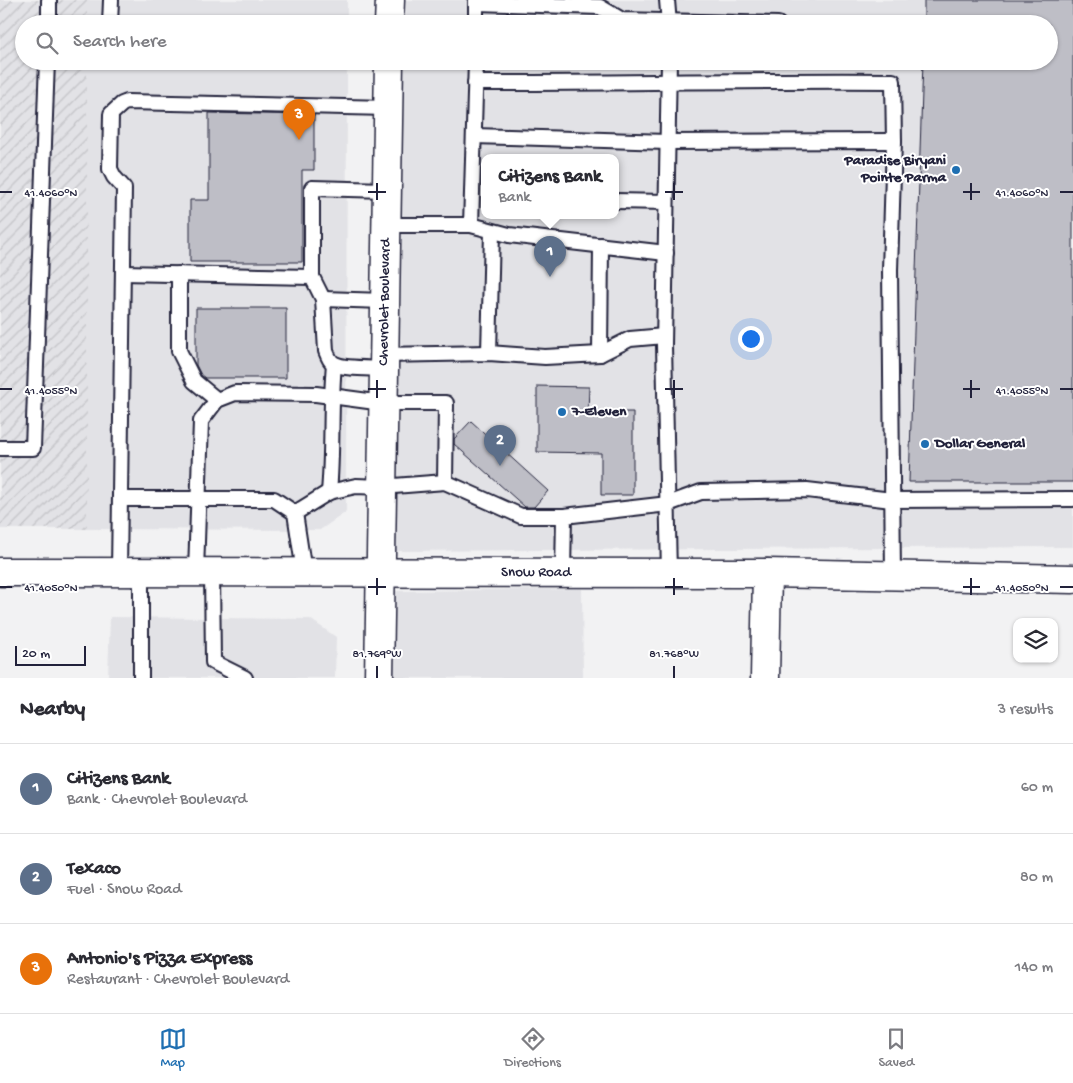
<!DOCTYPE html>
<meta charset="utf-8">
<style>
body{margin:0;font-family:"Gochi Hand",sans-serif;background:#f2f2f3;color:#2b2b33}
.controls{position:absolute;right:15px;bottom:15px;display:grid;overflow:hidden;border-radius:10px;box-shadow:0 1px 4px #0004}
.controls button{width:45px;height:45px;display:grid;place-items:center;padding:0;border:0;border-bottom:1px solid #e1e1e2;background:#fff;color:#2b2b33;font:25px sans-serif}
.scale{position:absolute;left:15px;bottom:12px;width:71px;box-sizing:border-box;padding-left:5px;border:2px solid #22223b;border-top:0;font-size:14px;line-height:18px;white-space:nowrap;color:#22223b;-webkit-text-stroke:4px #fff;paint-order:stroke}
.you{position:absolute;left:750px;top:338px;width:18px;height:18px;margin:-12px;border:4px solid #fff;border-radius:50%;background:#1a73e8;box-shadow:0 0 0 8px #1a73e833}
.badge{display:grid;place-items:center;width:32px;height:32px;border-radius:50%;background:#1f6fb2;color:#fff;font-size:16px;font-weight:700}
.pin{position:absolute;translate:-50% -41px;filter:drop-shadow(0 1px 2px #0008)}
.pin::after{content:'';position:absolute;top:26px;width:18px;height:15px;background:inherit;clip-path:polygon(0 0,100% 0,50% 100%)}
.popup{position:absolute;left:481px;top:154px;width:138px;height:65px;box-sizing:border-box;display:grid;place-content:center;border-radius:10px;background:#fff;filter:drop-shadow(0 1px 4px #0005);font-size:16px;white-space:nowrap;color:#7c7c81}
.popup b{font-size:19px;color:#2b2b33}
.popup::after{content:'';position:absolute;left:50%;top:100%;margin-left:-10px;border:10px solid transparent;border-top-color:#fff}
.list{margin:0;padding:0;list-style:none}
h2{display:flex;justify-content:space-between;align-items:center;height:65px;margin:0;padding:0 20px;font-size:21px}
h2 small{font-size:16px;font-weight:400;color:#7c7c81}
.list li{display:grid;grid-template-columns:32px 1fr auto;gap:15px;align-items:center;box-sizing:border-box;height:90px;padding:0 20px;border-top:1px solid #e1e1e2}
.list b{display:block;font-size:19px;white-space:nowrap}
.list p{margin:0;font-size:16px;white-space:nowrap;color:#7c7c81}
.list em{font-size:16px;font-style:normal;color:#7c7c81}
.icon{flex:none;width:28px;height:28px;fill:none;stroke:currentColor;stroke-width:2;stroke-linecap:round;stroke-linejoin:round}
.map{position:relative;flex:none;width:1073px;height:678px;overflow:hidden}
.search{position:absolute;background:#fff;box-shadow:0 1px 4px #0004;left:15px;right:15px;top:15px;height:55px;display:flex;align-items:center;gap:12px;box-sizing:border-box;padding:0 18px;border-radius:28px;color:#7c7c81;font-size:19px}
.sheet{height:335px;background:#fff}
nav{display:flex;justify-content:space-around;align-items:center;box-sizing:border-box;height:70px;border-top:1px solid #e1e1e2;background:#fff;font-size:14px;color:#7c7c81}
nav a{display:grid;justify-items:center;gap:2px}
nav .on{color:#1f6fb2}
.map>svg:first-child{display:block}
.built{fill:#e2e2e6;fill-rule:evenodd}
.industrial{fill:url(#industrial-furrows)}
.building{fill:#bebec6;stroke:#22223b}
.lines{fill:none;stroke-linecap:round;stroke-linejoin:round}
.lane-casing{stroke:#22223b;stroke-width:18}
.street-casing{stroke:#22223b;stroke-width:31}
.secondary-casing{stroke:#22223b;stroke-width:31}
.primary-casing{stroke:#22223b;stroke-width:31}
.lane{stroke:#fff;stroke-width:14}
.street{stroke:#fff;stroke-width:28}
.secondary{stroke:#fff;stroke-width:28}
.primary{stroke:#fff;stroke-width:28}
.ticks{fill:none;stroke:#22223b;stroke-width:2}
.poi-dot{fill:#1f6fb2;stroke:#fff;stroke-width:2}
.labels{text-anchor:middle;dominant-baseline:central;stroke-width:4;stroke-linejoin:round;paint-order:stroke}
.poi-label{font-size:15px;font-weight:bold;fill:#22223b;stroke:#fff;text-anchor:start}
.street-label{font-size:15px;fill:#22223b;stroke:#fff}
.ticks-label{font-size:12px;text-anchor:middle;fill:#22223b;stroke:#fff;stroke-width:4;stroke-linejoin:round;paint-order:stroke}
</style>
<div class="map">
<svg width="1073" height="678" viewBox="0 0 1073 678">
<defs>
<pattern id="industrial-furrows" width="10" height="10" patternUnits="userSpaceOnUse" patternTransform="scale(1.25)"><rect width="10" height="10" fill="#e2e2e6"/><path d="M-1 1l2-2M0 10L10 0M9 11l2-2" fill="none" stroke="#c2c2c6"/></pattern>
</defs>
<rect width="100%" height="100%" fill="#f2f2f3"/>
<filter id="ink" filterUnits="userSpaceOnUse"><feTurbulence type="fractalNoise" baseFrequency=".02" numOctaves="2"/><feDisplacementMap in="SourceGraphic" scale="10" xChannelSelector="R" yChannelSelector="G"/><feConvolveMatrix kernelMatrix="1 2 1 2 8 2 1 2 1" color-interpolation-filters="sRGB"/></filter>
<g filter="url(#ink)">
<g class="built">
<rect x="87" y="0" width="260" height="24"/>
<path d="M406 0H1073V547L391 551 404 61H1049V24H405ZM485 158H615V216H485Z"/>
<path d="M87 61H347L346 512 320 530 87 529Z"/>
<path d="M582 589 583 678H391V591Z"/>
<path d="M110 617 310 619 336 637 335 678H108Z"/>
</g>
<path class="industrial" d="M0 0H87V24H24V61H87V529H0Z"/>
<g class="building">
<path d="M924 0H1073V482H909L923 61H1049V24H924Z"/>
<path d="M209 113 314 115V170H302V262H190V200H209Z"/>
<path d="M196 308H286V378H205L201 375 196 365Z"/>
<path d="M537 386 589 387 588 412H633V495H601V453L537 452Z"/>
<path d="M471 421 548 491 534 507H525L454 444V439Z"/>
</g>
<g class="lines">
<defs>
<g id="lane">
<path d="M667 0 669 24"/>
<path d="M476 3 600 7 622 20 778 24"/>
<path d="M49 24V0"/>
<path d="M110 24 111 0"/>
<path d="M476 24V0"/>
<path d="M669 61 664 345 669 573"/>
<path d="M475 83C614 83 754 80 893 81L894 141 890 270 893 576"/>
<path d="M474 136 667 142 894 141"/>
<path d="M615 201 666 202"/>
<path d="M386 225H471L509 235 666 253"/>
<path d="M471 225 476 61"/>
<path d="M123 273 312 277 323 299 326 351C328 356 330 362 335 364 343 369 373 368 383 369"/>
<path d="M179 274V351L194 381 217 400"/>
<path d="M312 277V188L386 190"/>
<path d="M323 299 384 301"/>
<path d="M489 353 492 232"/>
<path d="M600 354 601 245"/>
<path d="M383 355 489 353 545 357 600 354 630 339 664 336"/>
<path d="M0 448H33L47 61"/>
<path d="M329 492C333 449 330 407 334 364"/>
<path d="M120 499H274L295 513 304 572"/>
<path d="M295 513 329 492 356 486 381 487 445 482 521 516H564"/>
<path d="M119 572 124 188 114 177 110 169 111 114 122 104 127 102 388 108"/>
<path d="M141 572V678"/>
<path d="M196 572 201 421 217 400 235 393 316 394 383 403H446L445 482"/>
<path d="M212 572 213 662 245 678"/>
<path d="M563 572 564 516 668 504 701 492 807 490 892 500 1073 499"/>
</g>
<path id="street" d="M765 678 767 573"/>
<g id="secondary">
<path d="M389 24 390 0"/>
<path id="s1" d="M379 678 389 61"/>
</g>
<g id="primary">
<path id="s2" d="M0 572 767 573 1073 579"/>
</g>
</defs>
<use href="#lane" class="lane-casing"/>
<use href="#street" class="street-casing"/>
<use href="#secondary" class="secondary-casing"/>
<use href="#primary" class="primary-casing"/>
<use href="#lane" class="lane"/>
<use href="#street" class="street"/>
<use href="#secondary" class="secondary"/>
<use href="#primary" class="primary"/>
</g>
</g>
<path class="ticks" d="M377 183V200M674 183V200M971 183V200M0 192H12M368 192H386M665 192H683M963 192H980M1060 192H1073M377 380V398M674 380V398M971 380V398M0 389H12M368 389H386M665 389H683M963 389H980M1060 389H1073M377 578V595M674 578V595M971 578V595M0 587H12M368 587H386M665 587H683M963 587H980M1060 587H1073M377 666V678M674 666V678"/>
<g class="poi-dot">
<circle cx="956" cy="170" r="5"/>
<circle cx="562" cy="412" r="5"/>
<circle cx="925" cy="444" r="5"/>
</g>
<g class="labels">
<g class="poi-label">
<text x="946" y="161" text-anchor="end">Paradise Biryani<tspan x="946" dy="17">Pointe Parma</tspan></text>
<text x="572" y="412">7-Eleven</text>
<text x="935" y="444">Dollar General</text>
</g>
<g class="street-label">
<text stroke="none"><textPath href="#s1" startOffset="376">Chevrolet Boulevard</textPath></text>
<text stroke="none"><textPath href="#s2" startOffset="536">Snow Road</textPath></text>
</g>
</g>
<g class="ticks-label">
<text x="51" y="196">41.4060°N</text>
<text x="1022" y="196">41.4060°N</text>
<text x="51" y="394">41.4055°N</text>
<text x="1022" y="394">41.4055°N</text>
<text x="51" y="591">41.4050°N</text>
<text x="1022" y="591">41.4050°N</text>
<text x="377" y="657">81.769°W</text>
<text x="674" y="657">81.768°W</text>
</g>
</svg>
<div class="controls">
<button><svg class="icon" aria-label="layers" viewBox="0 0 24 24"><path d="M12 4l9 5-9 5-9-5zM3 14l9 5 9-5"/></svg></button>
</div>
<div class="scale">20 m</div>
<div class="you"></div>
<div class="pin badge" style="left:550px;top:277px;background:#5c6f8a">1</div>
<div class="popup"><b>Citizens Bank</b>Bank</div>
<div class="pin badge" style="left:500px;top:466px;background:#5c6f8a">2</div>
<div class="pin badge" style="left:299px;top:140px;background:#e8710a">3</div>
<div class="search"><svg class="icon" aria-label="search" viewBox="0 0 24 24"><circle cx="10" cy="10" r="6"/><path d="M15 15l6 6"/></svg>Search here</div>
</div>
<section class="sheet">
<h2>Nearby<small>3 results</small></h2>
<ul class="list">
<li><span class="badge" style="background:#5c6f8a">1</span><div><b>Citizens Bank</b><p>Bank · Chevrolet Boulevard</p></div><em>60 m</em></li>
<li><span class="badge" style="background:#5c6f8a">2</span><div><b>Texaco</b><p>Fuel · Snow Road</p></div><em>80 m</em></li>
<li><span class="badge" style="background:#e8710a">3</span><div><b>Antonio's Pizza Express</b><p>Restaurant · Chevrolet Boulevard</p></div><em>140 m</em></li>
</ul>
</section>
<nav>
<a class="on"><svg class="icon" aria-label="map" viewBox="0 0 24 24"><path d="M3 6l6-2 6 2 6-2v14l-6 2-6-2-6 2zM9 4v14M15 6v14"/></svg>Map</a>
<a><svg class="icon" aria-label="directions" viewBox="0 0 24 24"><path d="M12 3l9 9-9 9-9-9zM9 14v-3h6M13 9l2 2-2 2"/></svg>Directions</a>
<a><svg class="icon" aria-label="saved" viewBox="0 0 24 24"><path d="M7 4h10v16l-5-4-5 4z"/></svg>Saved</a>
</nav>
